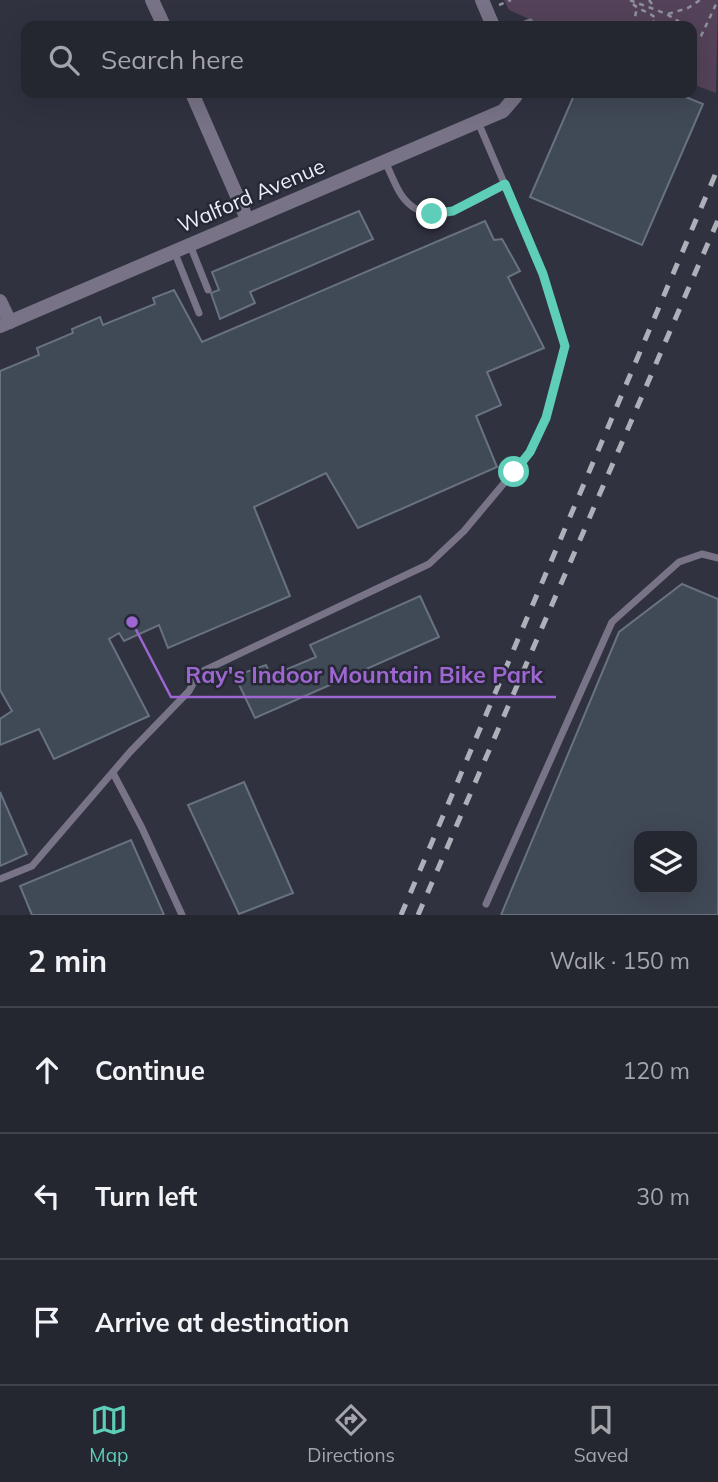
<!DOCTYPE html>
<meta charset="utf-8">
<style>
body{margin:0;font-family:Mulish,sans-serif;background:#30323c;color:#f1f3f6}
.controls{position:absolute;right:21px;bottom:21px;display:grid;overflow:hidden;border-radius:14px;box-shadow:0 7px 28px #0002}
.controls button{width:63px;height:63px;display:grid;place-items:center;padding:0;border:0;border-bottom:2px solid #41434c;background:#242630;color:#f1f3f6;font:35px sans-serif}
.stop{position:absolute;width:21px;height:21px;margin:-16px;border:5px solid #5eceb8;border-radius:50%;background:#fff}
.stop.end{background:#5eceb8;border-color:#fff;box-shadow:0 2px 7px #0008}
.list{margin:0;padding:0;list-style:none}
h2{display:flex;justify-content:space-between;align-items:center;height:91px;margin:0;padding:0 28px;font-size:30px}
h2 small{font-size:23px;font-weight:400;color:#a3a5ab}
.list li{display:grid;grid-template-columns:46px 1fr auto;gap:21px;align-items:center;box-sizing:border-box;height:126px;padding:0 28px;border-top:2px solid #41434c}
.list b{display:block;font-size:26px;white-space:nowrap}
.list em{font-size:23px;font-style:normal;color:#a3a5ab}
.icon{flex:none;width:38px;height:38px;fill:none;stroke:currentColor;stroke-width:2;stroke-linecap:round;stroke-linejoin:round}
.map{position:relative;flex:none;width:718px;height:915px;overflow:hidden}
.search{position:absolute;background:#242630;box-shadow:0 7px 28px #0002;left:21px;right:21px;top:21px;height:77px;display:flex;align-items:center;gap:18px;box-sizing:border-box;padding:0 24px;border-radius:14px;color:#a3a5ab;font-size:26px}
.sheet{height:469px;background:#242630}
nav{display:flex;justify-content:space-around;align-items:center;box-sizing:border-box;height:98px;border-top:2px solid #41434c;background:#242630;font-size:19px;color:#a3a5ab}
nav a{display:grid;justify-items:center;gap:4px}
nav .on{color:#5eceb8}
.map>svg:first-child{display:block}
.green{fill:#534259}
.building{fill:#404956;stroke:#697281;stroke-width:2;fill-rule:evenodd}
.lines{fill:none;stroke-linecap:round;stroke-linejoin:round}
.path{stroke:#8f919c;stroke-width:2.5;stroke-dasharray:5 5;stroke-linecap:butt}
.service{stroke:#787387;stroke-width:7}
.minor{stroke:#787387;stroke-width:14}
.rail{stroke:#adafb9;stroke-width:5;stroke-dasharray:12 12;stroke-linecap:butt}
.route{stroke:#5eceb8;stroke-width:9}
.labels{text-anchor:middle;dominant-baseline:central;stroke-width:5;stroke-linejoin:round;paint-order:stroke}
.street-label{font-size:21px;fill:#eceef7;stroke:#262836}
.leader{fill:none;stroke:#9d66d0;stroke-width:2.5}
.callout-dot{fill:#9d66d0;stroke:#262836;stroke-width:2.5}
.callout-label{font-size:23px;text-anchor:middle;font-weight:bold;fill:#9d66d0;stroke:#262836;stroke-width:5;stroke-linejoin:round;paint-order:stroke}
</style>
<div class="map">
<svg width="718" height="915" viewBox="0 0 718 915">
<rect width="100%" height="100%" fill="#303240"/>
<path class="green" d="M504 0H718L716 93 692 84V26H545L509 10Z"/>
<g class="building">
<path d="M575 93H676L703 104 642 245 530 197Z"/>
<path d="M359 211 373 239 250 292 255 303 220 319 211 293 219 290 212 272Z"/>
<path d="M485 221 494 240 502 239 520 271 508 277 544 348 487 372 501 405 476 416 497 467 358 528 326 473 254 507 290 596 168 648 159 625 124 641 119 633 109 639 149 716 54 759 39 729 0 745V719L12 711 0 690V371L39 355 37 348 73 333 72 329 100 317 103 325 155 304 153 298 174 290 202 342Z"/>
<path d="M682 584 718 599V915H501L619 632ZM639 836H692V889H639Z"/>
<path d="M420 596 439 637 255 718 235 676 266 665 271 676 316 657 310 645Z"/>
<path d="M244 782 293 893 239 914 188 805Z"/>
<path d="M0 792 27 854 0 866Z"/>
<path d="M131 840 164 915H32L20 886Z"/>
</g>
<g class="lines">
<g class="path">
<path d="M630 0C648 8 669 12 684 26"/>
<path d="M649 0 655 8"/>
<path d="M633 4C640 11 651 12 656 19L650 26"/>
<path d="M499 5 511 0"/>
<path d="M668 14 688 8 700 0"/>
<path d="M633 26 637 8"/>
<path d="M692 35 697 38 701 36 718 0"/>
</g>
<g class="service">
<path d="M520 26 530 22"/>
<path d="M385 162C391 173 395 186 402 196 429 234 475 200 505 185"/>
<path d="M190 245 208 290"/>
<path d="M174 251 199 313"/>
<path d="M113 773 142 828 182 915"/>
<path d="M0 879 32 866 130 752 189 691 199 673 429 564 464 531 530 452 546 418 565 346 543 274 478 122"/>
<path d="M486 904 612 622 679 562 702 554 718 558"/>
</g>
<g class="minor">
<path d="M152 0 164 26"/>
<path d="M482 0 493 26"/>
<path d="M192 93 247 219"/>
<path d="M0 301 10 322"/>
<path d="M0 326 503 111 515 97 516 93"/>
</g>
<g class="rail">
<path d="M401 915 718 168"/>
<path d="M418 915 718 220"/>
</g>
</g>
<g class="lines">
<path class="route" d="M432 214 453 211 505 184 543 274 565 346 546 418 530 452 514 472"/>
</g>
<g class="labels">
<g class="street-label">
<text transform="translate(251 195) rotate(-23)">Walford Avenue</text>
</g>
</g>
<path class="leader" d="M132 622L171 697H556"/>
<circle class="callout-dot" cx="132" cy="622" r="7"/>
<g class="callout-label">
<text x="364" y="683">Ray's Indoor Mountain Bike Park</text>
</g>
</svg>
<div class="controls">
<button><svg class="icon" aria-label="layers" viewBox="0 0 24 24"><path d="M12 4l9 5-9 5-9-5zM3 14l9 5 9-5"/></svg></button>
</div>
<div class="stop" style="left:514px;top:472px"></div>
<div class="stop end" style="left:432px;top:214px"></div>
<div class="search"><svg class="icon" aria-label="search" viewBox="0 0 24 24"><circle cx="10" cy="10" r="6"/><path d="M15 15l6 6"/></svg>Search here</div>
</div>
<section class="sheet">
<h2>2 min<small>Walk · 150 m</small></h2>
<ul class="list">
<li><svg class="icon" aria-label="ahead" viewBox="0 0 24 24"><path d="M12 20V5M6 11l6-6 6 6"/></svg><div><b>Continue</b></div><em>120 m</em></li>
<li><svg class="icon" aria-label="left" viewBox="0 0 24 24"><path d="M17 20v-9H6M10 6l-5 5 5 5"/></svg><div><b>Turn left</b></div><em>30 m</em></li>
<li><svg class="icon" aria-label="arrive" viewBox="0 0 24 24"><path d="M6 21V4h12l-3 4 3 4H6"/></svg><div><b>Arrive at destination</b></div></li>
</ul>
</section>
<nav>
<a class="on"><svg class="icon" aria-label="map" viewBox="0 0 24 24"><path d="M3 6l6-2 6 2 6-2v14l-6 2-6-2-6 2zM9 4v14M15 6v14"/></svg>Map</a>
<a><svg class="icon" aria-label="directions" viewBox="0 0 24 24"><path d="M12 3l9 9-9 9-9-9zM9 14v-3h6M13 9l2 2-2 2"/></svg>Directions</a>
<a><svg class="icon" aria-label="saved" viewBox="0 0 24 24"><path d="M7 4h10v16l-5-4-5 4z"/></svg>Saved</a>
</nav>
